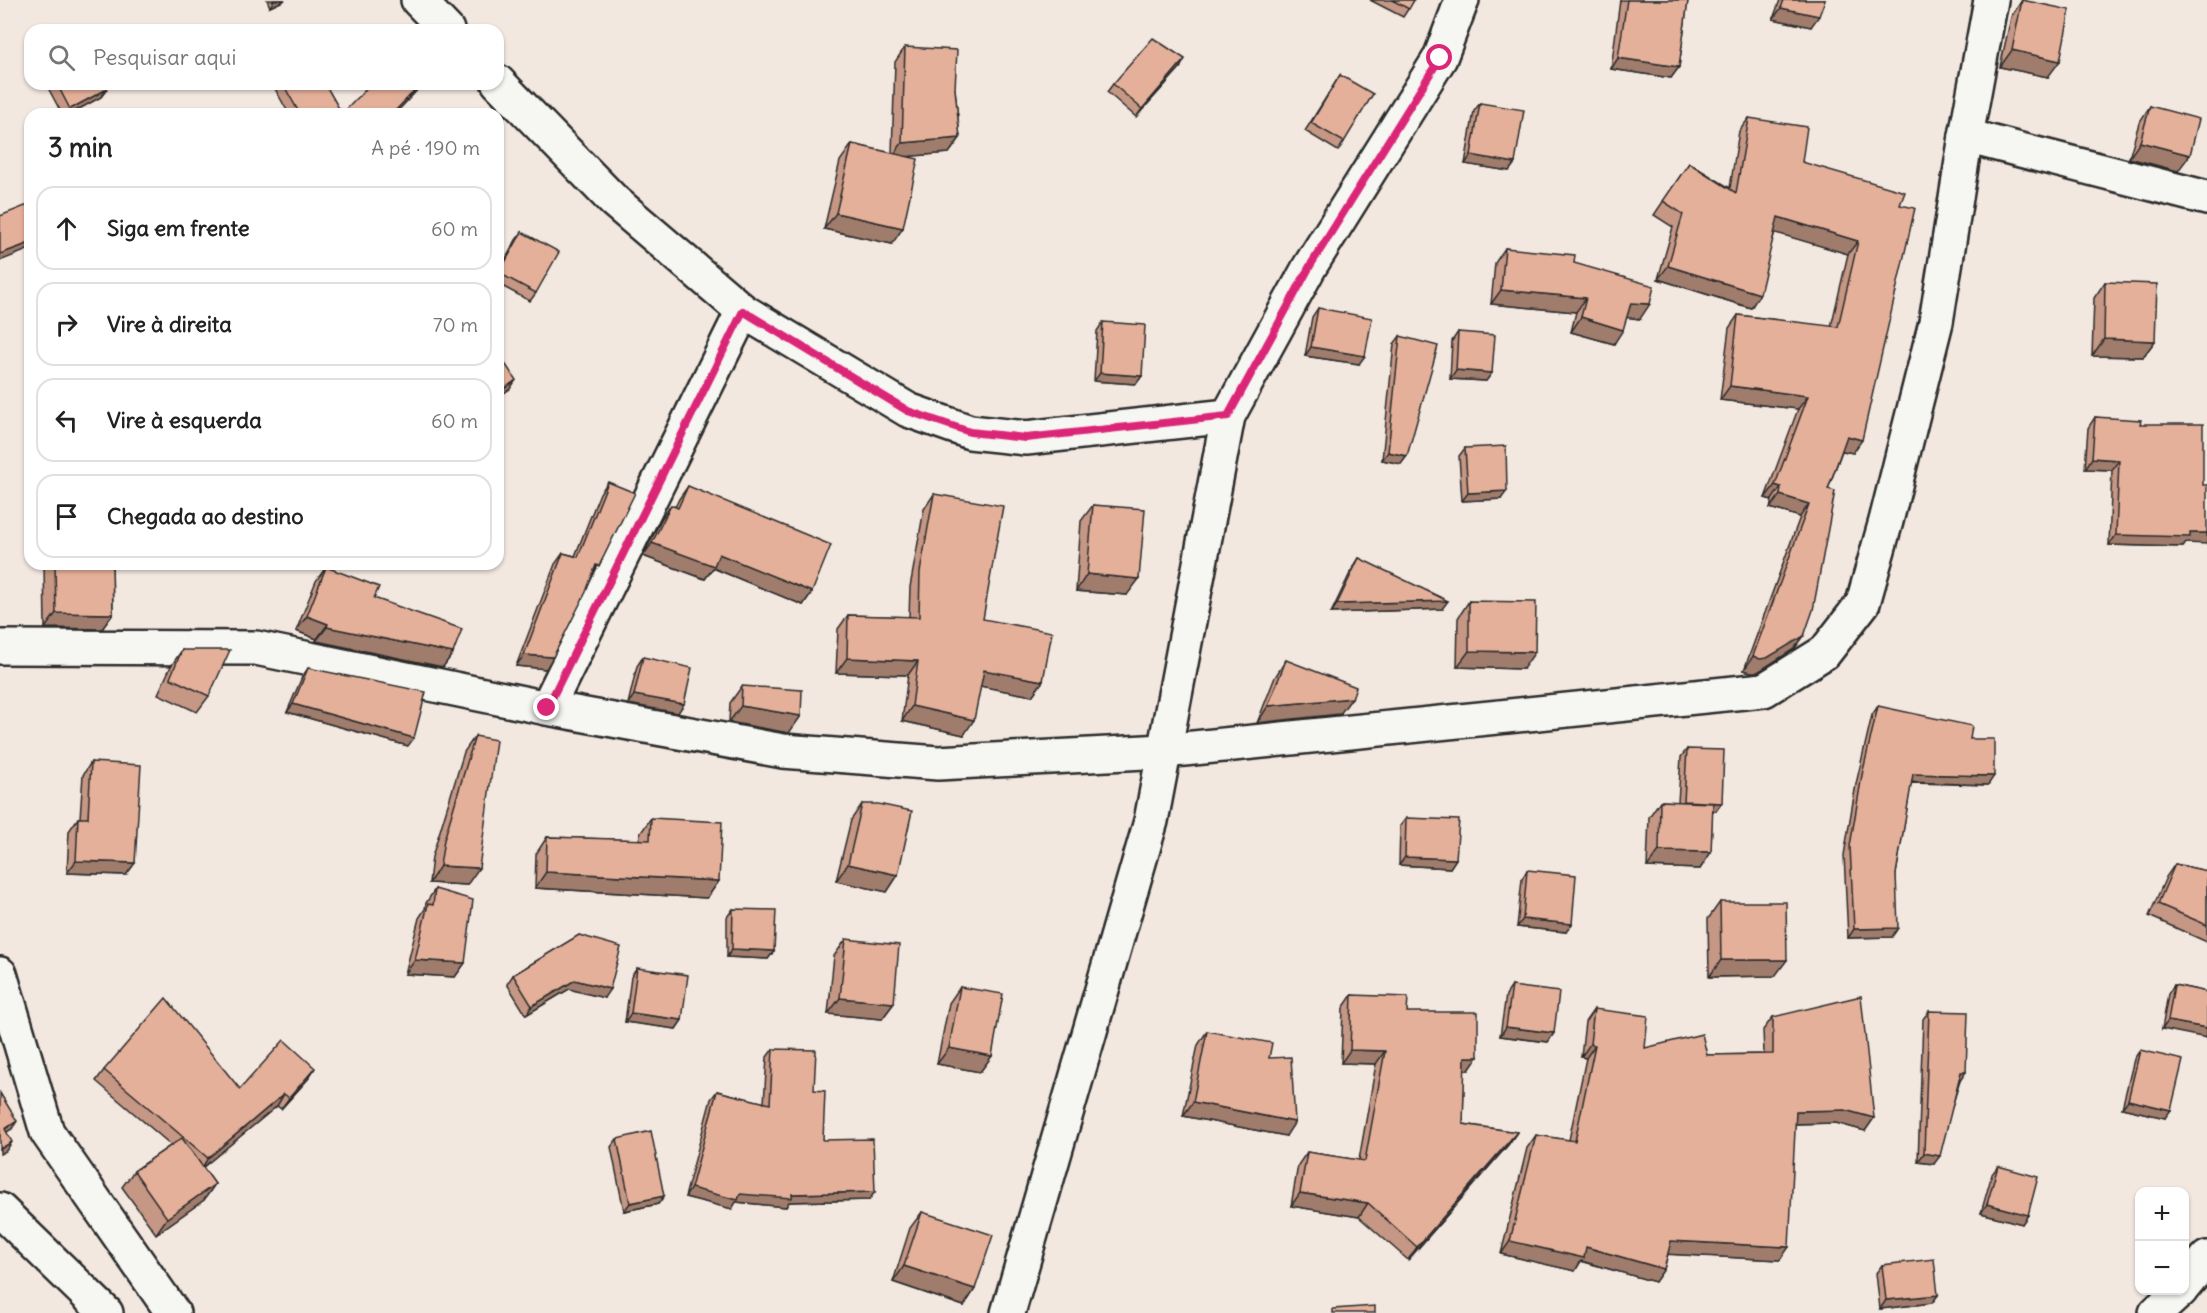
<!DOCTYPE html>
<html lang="pt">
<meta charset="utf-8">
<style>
body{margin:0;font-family:Delius,sans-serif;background:#f6f6f6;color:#222}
.controls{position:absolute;right:18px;bottom:18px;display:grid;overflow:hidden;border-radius:12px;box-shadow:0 2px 4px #0004}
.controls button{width:54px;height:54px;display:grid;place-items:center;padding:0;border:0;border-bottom:2px solid #e0e0e0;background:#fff;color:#222;font:30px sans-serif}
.stop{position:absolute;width:18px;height:18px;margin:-14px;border:4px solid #db2777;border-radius:50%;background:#fff}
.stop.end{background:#db2777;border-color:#fff;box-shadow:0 2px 6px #0008}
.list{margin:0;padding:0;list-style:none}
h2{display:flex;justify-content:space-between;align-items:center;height:78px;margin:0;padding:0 24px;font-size:26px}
h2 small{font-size:20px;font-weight:400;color:#767676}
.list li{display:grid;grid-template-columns:39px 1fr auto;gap:18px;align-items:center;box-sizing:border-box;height:84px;margin:0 12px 12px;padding:0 12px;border:2px solid #e0e0e0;border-radius:18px}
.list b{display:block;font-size:22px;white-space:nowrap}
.list em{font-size:20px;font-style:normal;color:#767676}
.icon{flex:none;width:33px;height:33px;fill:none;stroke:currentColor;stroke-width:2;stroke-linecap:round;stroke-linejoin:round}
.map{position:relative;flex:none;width:2207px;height:1313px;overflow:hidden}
.search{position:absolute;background:#fff;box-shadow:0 2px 4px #0004;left:24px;top:24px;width:480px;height:66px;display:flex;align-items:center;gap:15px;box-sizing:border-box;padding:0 21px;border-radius:18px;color:#767676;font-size:22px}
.panel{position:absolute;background:#fff;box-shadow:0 2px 4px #0004;left:24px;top:108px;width:480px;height:462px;border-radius:18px}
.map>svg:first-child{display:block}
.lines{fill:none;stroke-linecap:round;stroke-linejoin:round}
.minor-casing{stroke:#2b2b2b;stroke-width:38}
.minor{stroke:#f6f6f2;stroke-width:33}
.wall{fill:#c59784;stroke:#2b2b2b;stroke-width:1.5}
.shaded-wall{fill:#a07b6c;stroke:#2b2b2b;stroke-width:1.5}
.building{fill:#e5b09a;stroke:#2b2b2b;stroke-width:1.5}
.route{stroke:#db2777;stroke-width:8}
</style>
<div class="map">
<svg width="2207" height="1313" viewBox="0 0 2207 1313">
<rect width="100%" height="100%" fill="#f3e8e0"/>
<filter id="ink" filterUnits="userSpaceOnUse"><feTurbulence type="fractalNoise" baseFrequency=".0167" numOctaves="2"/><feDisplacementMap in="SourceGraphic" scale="12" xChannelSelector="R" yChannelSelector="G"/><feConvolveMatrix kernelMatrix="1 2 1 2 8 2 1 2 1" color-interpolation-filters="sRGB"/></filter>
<g filter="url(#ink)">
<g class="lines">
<defs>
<g id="minor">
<path d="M418 0 447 30"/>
<path d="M498 82 614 201 743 311 908 410 970 432 1026 438 1228 416"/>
<path d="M1966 136 2207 198"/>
<path d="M0 647 256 648 547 708 783 751 938 763 1164 751 1764 690 1825 652 1863 603 1886 521 1936 322 1966 136 1991 0"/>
<path d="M547 708 743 311"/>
<path d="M0 974 47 1132 173 1313"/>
<path d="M0 1210 106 1313"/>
<path d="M2184 1286 2207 1258"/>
<path d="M1008 1313 1151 821 1228 416 1310 266 1440 58 1462 0"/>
<path d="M2156 1313 2181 1290"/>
</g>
</defs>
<use href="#minor" class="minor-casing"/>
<use href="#minor" class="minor"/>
</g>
<g class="wall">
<path d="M267 0H285L270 7Z"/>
<path d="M1370 0H1414L1403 17Z"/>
<path d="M1620 0H1688L1679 67 1671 78 1611 69Z"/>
<path d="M1780 0H1825L1811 27 1773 19Z"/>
<path d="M2022 0 2048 77 2000 67 2011 17Z"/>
<path d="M905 47 955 89 960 138 949 153 907 156 892 244 824 229 840 161 852 144 892 153 895 62Z"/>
<path d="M1180 68 1136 117 1107 92 1113 84Z"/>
<path d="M1340 75 1344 142 1338 151 1305 131Z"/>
<path d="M46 84H105L107 89 101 97 70 114H62Z"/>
<path d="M276 84H325L342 114H289L274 87Z"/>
<path d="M1480 103 1515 163 1509 171 1465 164 1474 111Z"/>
<path d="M2150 106 2178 171 2129 158 2139 123Z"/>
<path d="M1749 118 1802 162 1900 205 1853 453 1842 451 1828 489 1804 636 1794 649 1758 672H1751L1744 670 1800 517 1770 508 1772 500 1765 498 1798 409 1720 400 1729 328 1738 315 1831 327 1848 254 1775 232 1751 308 1658 279 1673 227 1654 215 1689 163 1730 188 1739 131Z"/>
<path d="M522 232 536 293 530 301 498 284V273L516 240Z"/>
<path d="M1505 248 1574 263 1640 319 1627 317 1614 344 1571 332 1576 312 1491 304 1495 263Z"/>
<path d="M2105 282 2155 341 2143 357 2092 356 2094 298Z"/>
<path d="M1318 308 1359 364 1305 356 1312 317Z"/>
<path d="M1103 322 1142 376 1136 384 1094 381 1097 331Z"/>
<path d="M1458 332 1492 373 1486 381 1450 379 1452 341Z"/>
<path d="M1400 336 1407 456 1401 464 1382 460 1394 344Z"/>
<path d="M2095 417 2140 424 2203 485 2186 543 2183 547 2109 545 2112 470 2085 469 2088 428Z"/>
<path d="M1465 448 1501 499 1462 501 1459 456Z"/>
<path d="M608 482 592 575 546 669 516 666 555 564 563 553 575 556 600 493Z"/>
<path d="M688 486 812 592 803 605 713 568 705 579 643 556 662 518 671 505 675 507 679 499Z"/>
<path d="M934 494 983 619 1043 681 1032 696 981 686 964 735 902 721 908 675 836 673 838 629 848 615 909 617 910 587 924 509Z"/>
<path d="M1093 505 1127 595 1076 591 1081 521Z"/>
<path d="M1359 558 1442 609 1331 613 1353 567Z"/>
<path d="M44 564H112L113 614 102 629 45 628Z"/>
<path d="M326 567 453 653 443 667 316 641 317 639 296 631 316 581Z"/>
<path d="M1469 601 1523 669 1457 667 1458 618Z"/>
<path d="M182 650 209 696 197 712 158 694 171 666Z"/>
<path d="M643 657 678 713 628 704 637 666Z"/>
<path d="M1286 660 1340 714 1257 723 1275 677Z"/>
<path d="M308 668 408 746 287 712 302 677Z"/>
<path d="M742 686 789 733 729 722 730 703Z"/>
<path d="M1878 706 1970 739 1988 785 1911 783 1896 874 1892 937 1848 938 1844 855 1856 784 1872 715Z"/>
<path d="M475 736 467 885 429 883 432 857 464 752Z"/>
<path d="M1687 749 1716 811H1712L1711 852 1700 869 1647 867 1649 817 1660 801 1678 802 1681 757Z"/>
<path d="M91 762 135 863 126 875 67 873 69 831 78 818H80L83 775Z"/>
<path d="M862 804 898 875 887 892 836 881 851 820Z"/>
<path d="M651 818 719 881 707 898 535 888 536 854 547 837 639 840 640 834Z"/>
<path d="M1406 818 1456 859 1450 868 1399 865 1400 826Z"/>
<path d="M2175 864 2207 871V942L2149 916 2166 877Z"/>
<path d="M1527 870 1566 932 1517 927 1522 879Z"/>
<path d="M435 889 465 963 455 977 405 974 419 918 425 909 426 903Z"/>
<path d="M1720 902 1775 976 1709 977 1708 919Z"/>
<path d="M733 909 774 951 768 959 727 957V917Z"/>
<path d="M579 935 604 998 569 989 526 1015 507 984 513 975Z"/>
<path d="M846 939 894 1003 882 1019 828 1014 834 956Z"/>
<path d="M637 968 682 1020 676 1029 625 1022 631 977Z"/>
<path d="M2174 985 2207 992 2162 1029 2168 994Z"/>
<path d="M1512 986 1554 1033 1548 1042 1500 1036 1506 995Z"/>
<path d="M960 987 992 1056 980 1072 937 1064 949 1003Z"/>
<path d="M1352 995 1407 1012 1478 1057 1469 1070H1464L1463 1124 1517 1132 1508 1145 1408 1260 1359 1217 1291 1206 1298 1165 1307 1152 1359 1160 1376 1064 1341 1063 1343 1008Z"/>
<path d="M1594 1009 1645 1048 1707 1055 1764 1054 1763 1030 1773 1017 1874 1118 1865 1131 1836 1123 1795 1124 1780 1260 1668 1254 1664 1269 1655 1282 1581 1261 1575 1271 1501 1254 1527 1148 1536 1135 1569 1140 1586 1058 1581 1057 1585 1022Z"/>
<path d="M1929 1011 1960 1081 1934 1164 1918 1162 1923 1019Z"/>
<path d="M1207 1031 1269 1058 1286 1136 1183 1116 1198 1045Z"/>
<path d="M773 1049 814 1090 823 1140 869 1200 789 1202 786 1207 736 1202 732 1209 685 1197 711 1099 717 1091 764 1103 767 1057Z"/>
<path d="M2140 1050 2165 1118 2122 1108 2134 1059Z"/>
<path d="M104 1070 240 1089 308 1079 281 1109 277 1106 203 1167 215 1184 204 1200 156 1234 122 1187 134 1171 171 1145 96 1081Z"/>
<path d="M617 1139 664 1196 658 1204 624 1211 611 1147Z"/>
<path d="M1998 1166 2028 1215 2022 1224 1981 1213 1992 1174Z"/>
<path d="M922 1212 975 1289 964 1306 893 1282 910 1228Z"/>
<path d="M1882 1265 1938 1295 1932 1303 1880 1309 1876 1273Z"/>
</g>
<g class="shaded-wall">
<path d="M274 0H285L270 7Z"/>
<path d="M1781 8 1819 16 1811 27 1773 19Z"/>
<path d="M2012 50 2060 61 2048 77 2000 67Z"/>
<path d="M1618 58 1679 67 1671 78 1611 69Z"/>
<path d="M1185 59 1180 68 1136 117 1142 109Z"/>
<path d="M421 84H423L395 114H392Z"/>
<path d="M107 89 101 97 70 114H66L70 109Z"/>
<path d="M960 138 949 153 891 158 902 143Z"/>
<path d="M2140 142 2190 155 2178 171 2129 158Z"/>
<path d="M1471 155 1515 163 1509 171 1465 164Z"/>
<path d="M836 213 903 228 892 244 824 229Z"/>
<path d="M1778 217 1858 241 1848 254 1769 231Z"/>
<path d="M30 243V249L0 261V254Z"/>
<path d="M1668 266 1760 294 1751 308 1658 279Z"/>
<path d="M1501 290 1586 298 1576 312 1491 304Z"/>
<path d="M1631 303 1650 304 1640 319 1621 317Z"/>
<path d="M1581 317 1623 330 1614 344 1571 332Z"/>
<path d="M2104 339 2155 341 2143 357 2092 356Z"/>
<path d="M1311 347 1365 356 1359 364 1305 356Z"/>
<path d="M1456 370 1492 373 1486 381 1450 379Z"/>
<path d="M1100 373 1142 376 1136 384 1094 381Z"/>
<path d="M516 380 510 389 498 397V393Z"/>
<path d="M1730 386 1808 396 1798 409 1720 400Z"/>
<path d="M1847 436 1862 440 1853 453 1838 450Z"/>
<path d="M1388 452 1407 456 1401 464 1382 460Z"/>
<path d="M2092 458 2119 460 2112 470 2085 469Z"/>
<path d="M1775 485 1781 487 1772 500 1765 498Z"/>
<path d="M1507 491 1501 499 1462 501 1468 493Z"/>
<path d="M1780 495 1809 504 1800 517 1770 508Z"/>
<path d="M2190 533H2207V544L2186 543 2183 547 2109 545 2116 535Z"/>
<path d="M652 543 719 554 812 592 803 605 713 568 705 579 643 556Z"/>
<path d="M1087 574 1139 579 1127 595 1076 591Z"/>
<path d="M1448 601 1442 609 1331 613 1337 604Z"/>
<path d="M56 613 113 614 102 629 45 628Z"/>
<path d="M307 616 328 624 317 639 296 631Z"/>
<path d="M327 627 453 653 443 667 316 641Z"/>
<path d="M1804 636 1794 649 1758 672H1751L1744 670 1753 656Z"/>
<path d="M1469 651 1535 652 1523 669 1457 667Z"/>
<path d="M524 655 553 657 546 669 516 666Z"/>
<path d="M847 658 918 661 908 675 836 673Z"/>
<path d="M984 670 1043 681 1032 696 974 685Z"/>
<path d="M634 695 684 704 678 713 628 704Z"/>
<path d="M1352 698 1340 714 1257 723 1268 706Z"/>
<path d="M293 704 414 738 408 746 287 712Z"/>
<path d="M741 706 801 716 789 733 729 722Z"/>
<path d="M912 706 974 720 964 735 902 721Z"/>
<path d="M1913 774 1994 776 1988 785 1907 782Z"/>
<path d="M1684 801 1722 803 1716 811 1678 810Z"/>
<path d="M1659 851 1711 852 1700 869 1647 867Z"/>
<path d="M1405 857 1456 859 1450 868 1399 865Z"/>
<path d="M76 861 135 863 126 875 67 873Z"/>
<path d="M848 864 898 875 887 892 836 881Z"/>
<path d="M440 866 479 868 467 885 429 883Z"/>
<path d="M546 872 719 881 707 898 535 888Z"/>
<path d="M1523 919 1572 924 1566 932 1517 927Z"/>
<path d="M1898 928 1892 937 1848 938 1854 929Z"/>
<path d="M732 949 774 951 768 959 727 957Z"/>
<path d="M415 960 465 963 455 977 405 974Z"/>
<path d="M1721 960H1787L1775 976 1709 977Z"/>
<path d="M575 980 610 989 604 998 569 989 526 1015 532 1006Z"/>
<path d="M840 998 894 1003 882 1019 828 1014Z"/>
<path d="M631 1013 682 1020 676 1029 625 1022Z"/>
<path d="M2168 1021 2207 1028V1038L2162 1029Z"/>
<path d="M1506 1027 1554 1033 1548 1042 1500 1036Z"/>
<path d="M1590 1044 1595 1045 1586 1058 1581 1057Z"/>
<path d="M949 1048 992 1056 980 1072 937 1064Z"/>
<path d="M1350 1050 1385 1051 1376 1064 1341 1063Z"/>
<path d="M1465 1057H1478L1469 1070H1455Z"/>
<path d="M315 1068 308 1079 281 1109 289 1098Z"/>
<path d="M1961 1072H1966L1960 1081 1956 1080Z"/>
<path d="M284 1094 277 1106 201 1169 208 1158Z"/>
<path d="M2128 1100 2171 1110 2165 1118 2122 1108Z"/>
<path d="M1193 1102 1295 1122 1286 1136 1183 1116Z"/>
<path d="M1845 1110 1874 1118 1865 1131 1836 1123 1787 1124 1796 1111Z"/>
<path d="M17 1121 12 1129 0 1136 5 1129Z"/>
<path d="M1517 1132 1508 1145 1408 1260 1417 1247Z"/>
<path d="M12 1142 6 1151 0 1154V1149Z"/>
<path d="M1924 1153 1940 1156 1934 1164 1918 1162Z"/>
<path d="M215 1184 204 1200 156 1234 167 1218Z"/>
<path d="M691 1188 792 1194 875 1192 869 1200 789 1202 786 1207 736 1202 732 1209 685 1197Z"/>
<path d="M1300 1193 1368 1203 1359 1217 1291 1206Z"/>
<path d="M664 1196 658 1204 624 1211 630 1203Z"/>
<path d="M1987 1204 2028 1215 2022 1224 1981 1213Z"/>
<path d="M1510 1241 1586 1247 1664 1269 1655 1282 1581 1261 1575 1271 1501 1254Z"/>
<path d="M1671 1241 1789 1247 1780 1260 1662 1254Z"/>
<path d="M904 1266 975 1289 964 1306 893 1282Z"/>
<path d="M1938 1295 1932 1303 1880 1309 1886 1300Z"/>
</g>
<g class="building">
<path d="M1392 0H1414L1409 9Z"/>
<path d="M1627 0H1688L1679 67 1618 58Z"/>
<path d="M1784 0H1825L1819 16 1781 8Z"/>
<path d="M2022 0 2070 10 2060 61 2012 50Z"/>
<path d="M1153 38 1185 59 1142 109 1113 84Z"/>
<path d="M905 47 957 50 955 89 960 138 902 143Z"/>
<path d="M1340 75 1373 94 1344 142 1311 123Z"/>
<path d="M57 84H105L107 89 70 109Z"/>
<path d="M283 84H325L342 114H300Z"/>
<path d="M371 84H421L392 114H342Z"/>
<path d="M1480 103 1524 110 1515 163 1471 155Z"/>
<path d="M2150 106 2199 119 2190 155 2140 142Z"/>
<path d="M1749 118 1807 127 1802 162 1905 192 1900 205 1915 208 1862 440 1847 436 1828 489 1835 491 1813 610 1804 636 1767 658 1760 659 1753 656 1809 504 1780 495 1781 487 1775 485 1808 396 1730 386 1738 315 1838 327 1858 241 1778 217 1760 294 1668 266 1683 214 1663 201 1689 163 1736 193Z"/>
<path d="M852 144 918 159 903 228 836 213Z"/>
<path d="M30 204V243L0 254V216Z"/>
<path d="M522 232 559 252 536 293 499 273Z"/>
<path d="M1505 248 1575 255 1574 263 1654 286 1650 304 1631 303 1623 330 1581 317 1586 298 1501 290Z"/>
<path d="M2105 282 2157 284 2155 341 2104 339Z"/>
<path d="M1318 308 1372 318 1365 356 1311 347Z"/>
<path d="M1103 322 1145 325 1142 376 1100 373Z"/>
<path d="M1458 332 1495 335 1492 373 1456 370Z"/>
<path d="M1400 336 1438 346 1407 456 1388 452Z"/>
<path d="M498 353 516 380 498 393Z"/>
<path d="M2095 417 2141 420 2140 424H2203V485H2207V533H2190V537L2116 535 2119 460 2092 458Z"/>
<path d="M1506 446 1507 491 1468 493 1465 448Z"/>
<path d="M608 482 635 493 599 566 596 565 586 592 553 657 524 655 563 553 578 557Z"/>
<path d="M688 486 831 545 812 592 719 554 714 566 652 543 671 505 678 508Z"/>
<path d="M934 494 1003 506 983 619 1052 632 1043 681 984 670 974 720 912 706 918 661 847 658 848 615 919 617 920 572Z"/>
<path d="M1093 505 1145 509 1139 579 1087 574Z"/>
<path d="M1359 558 1448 601 1337 604Z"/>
<path d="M55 564H112L113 614 56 613Z"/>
<path d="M326 567 379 587 374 598 462 629 453 653 327 627 328 624 307 616Z"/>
<path d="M1469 601 1536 602 1535 652 1469 651Z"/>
<path d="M182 650H230L209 696 170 678Z"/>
<path d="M643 657 692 668 684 704 634 695Z"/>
<path d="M1286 660 1356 687 1352 698 1268 706Z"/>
<path d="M308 668 426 692 414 738 293 704Z"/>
<path d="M742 686 802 690 801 716 741 706Z"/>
<path d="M1878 706 1972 726 1970 739H1994V776L1913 774 1896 874 1898 928 1854 929 1850 846 1862 775Z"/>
<path d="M475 736 496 740 479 868 440 866 444 840Z"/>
<path d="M1687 749 1724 750 1722 803 1684 801Z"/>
<path d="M91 762 141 765 135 863 76 861 78 818H88Z"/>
<path d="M1660 801 1713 803 1711 852 1659 851Z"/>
<path d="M862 804H878L912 811 898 875 848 864Z"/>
<path d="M651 818 722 822 719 881 546 872 547 837 650 840Z"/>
<path d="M1406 818 1459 820 1456 859 1405 857Z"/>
<path d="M2175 864 2207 871V925L2158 904Z"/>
<path d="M1527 870 1576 875 1572 924 1523 919Z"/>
<path d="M435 889 473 900 465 963 415 960 428 904 433 905Z"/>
<path d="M1720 902H1786L1787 960H1721Z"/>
<path d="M733 909 776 910 774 951 732 949Z"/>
<path d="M579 935 621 947 610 989 575 980 532 1006 513 975Z"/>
<path d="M846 939 899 945 894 1003 840 998Z"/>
<path d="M637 968 688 975 682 1020 631 1013Z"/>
<path d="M2174 985 2207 992V1028L2168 1021Z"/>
<path d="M1512 986 1559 992 1554 1033 1506 1027Z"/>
<path d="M960 987 1003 994 992 1056 949 1048Z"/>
<path d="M1352 995 1408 997 1407 1012H1478V1057H1465L1463 1124 1517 1132 1417 1247 1368 1203 1300 1193 1307 1152 1365 1161 1385 1051 1350 1050Z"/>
<path d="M1861 996 1874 1118 1845 1110 1796 1111 1789 1247 1671 1241 1664 1269 1586 1247 1584 1258 1510 1241 1536 1135 1575 1141 1595 1045 1590 1044 1594 1009 1648 1016 1645 1048 1702 1034 1707 1055 1773 1054V1017Z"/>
<path d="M166 998 240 1089 284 1040 315 1068 289 1098 284 1094 208 1158 104 1070Z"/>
<path d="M1929 1011 1968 1012 1966 1072H1961L1940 1156 1924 1153Z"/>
<path d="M1207 1031 1272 1043 1269 1058 1291 1057 1295 1122 1193 1102Z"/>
<path d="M773 1049 816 1050 814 1090 825 1091 823 1140 873 1139 875 1192 792 1194V1198L740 1194 738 1200 691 1188 717 1091 770 1104Z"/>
<path d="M2140 1050 2183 1060 2171 1110 2128 1100Z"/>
<path d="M0 1093 17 1121 5 1129 12 1142 0 1149Z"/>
<path d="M651 1131 664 1196 630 1203 617 1139Z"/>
<path d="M182 1138 215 1184 167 1218 134 1171Z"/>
<path d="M1998 1166 2038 1177 2028 1215 1987 1204Z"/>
<path d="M922 1212 993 1235 975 1289 904 1266Z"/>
<path d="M1934 1259 1938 1295 1886 1300 1882 1265Z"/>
<path d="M1375 1306V1313H1333V1309Z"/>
</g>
</g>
<g class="lines" filter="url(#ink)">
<path class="route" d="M547 708 743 311 908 411 970 432 1026 438 1228 416 1310 266 1440 58"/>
</g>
</svg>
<div class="controls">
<button>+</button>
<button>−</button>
</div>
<div class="stop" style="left:1440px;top:58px"></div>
<div class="stop end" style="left:547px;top:708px"></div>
<div class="search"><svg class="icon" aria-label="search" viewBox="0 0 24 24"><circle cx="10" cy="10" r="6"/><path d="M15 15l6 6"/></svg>Pesquisar aqui</div>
<section class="panel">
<h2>3 min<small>A pé · 190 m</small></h2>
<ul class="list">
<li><svg class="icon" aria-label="ahead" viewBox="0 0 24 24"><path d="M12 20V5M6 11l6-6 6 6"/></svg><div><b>Siga em frente</b></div><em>60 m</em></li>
<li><svg class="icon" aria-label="right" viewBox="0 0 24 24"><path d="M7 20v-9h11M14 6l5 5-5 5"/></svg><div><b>Vire à direita</b></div><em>70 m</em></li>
<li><svg class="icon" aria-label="left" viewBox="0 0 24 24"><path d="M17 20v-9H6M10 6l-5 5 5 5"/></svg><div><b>Vire à esquerda</b></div><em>60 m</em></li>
<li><svg class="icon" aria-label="arrive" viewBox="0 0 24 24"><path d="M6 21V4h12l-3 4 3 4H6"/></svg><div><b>Chegada ao destino</b></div></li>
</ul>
</section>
</div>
